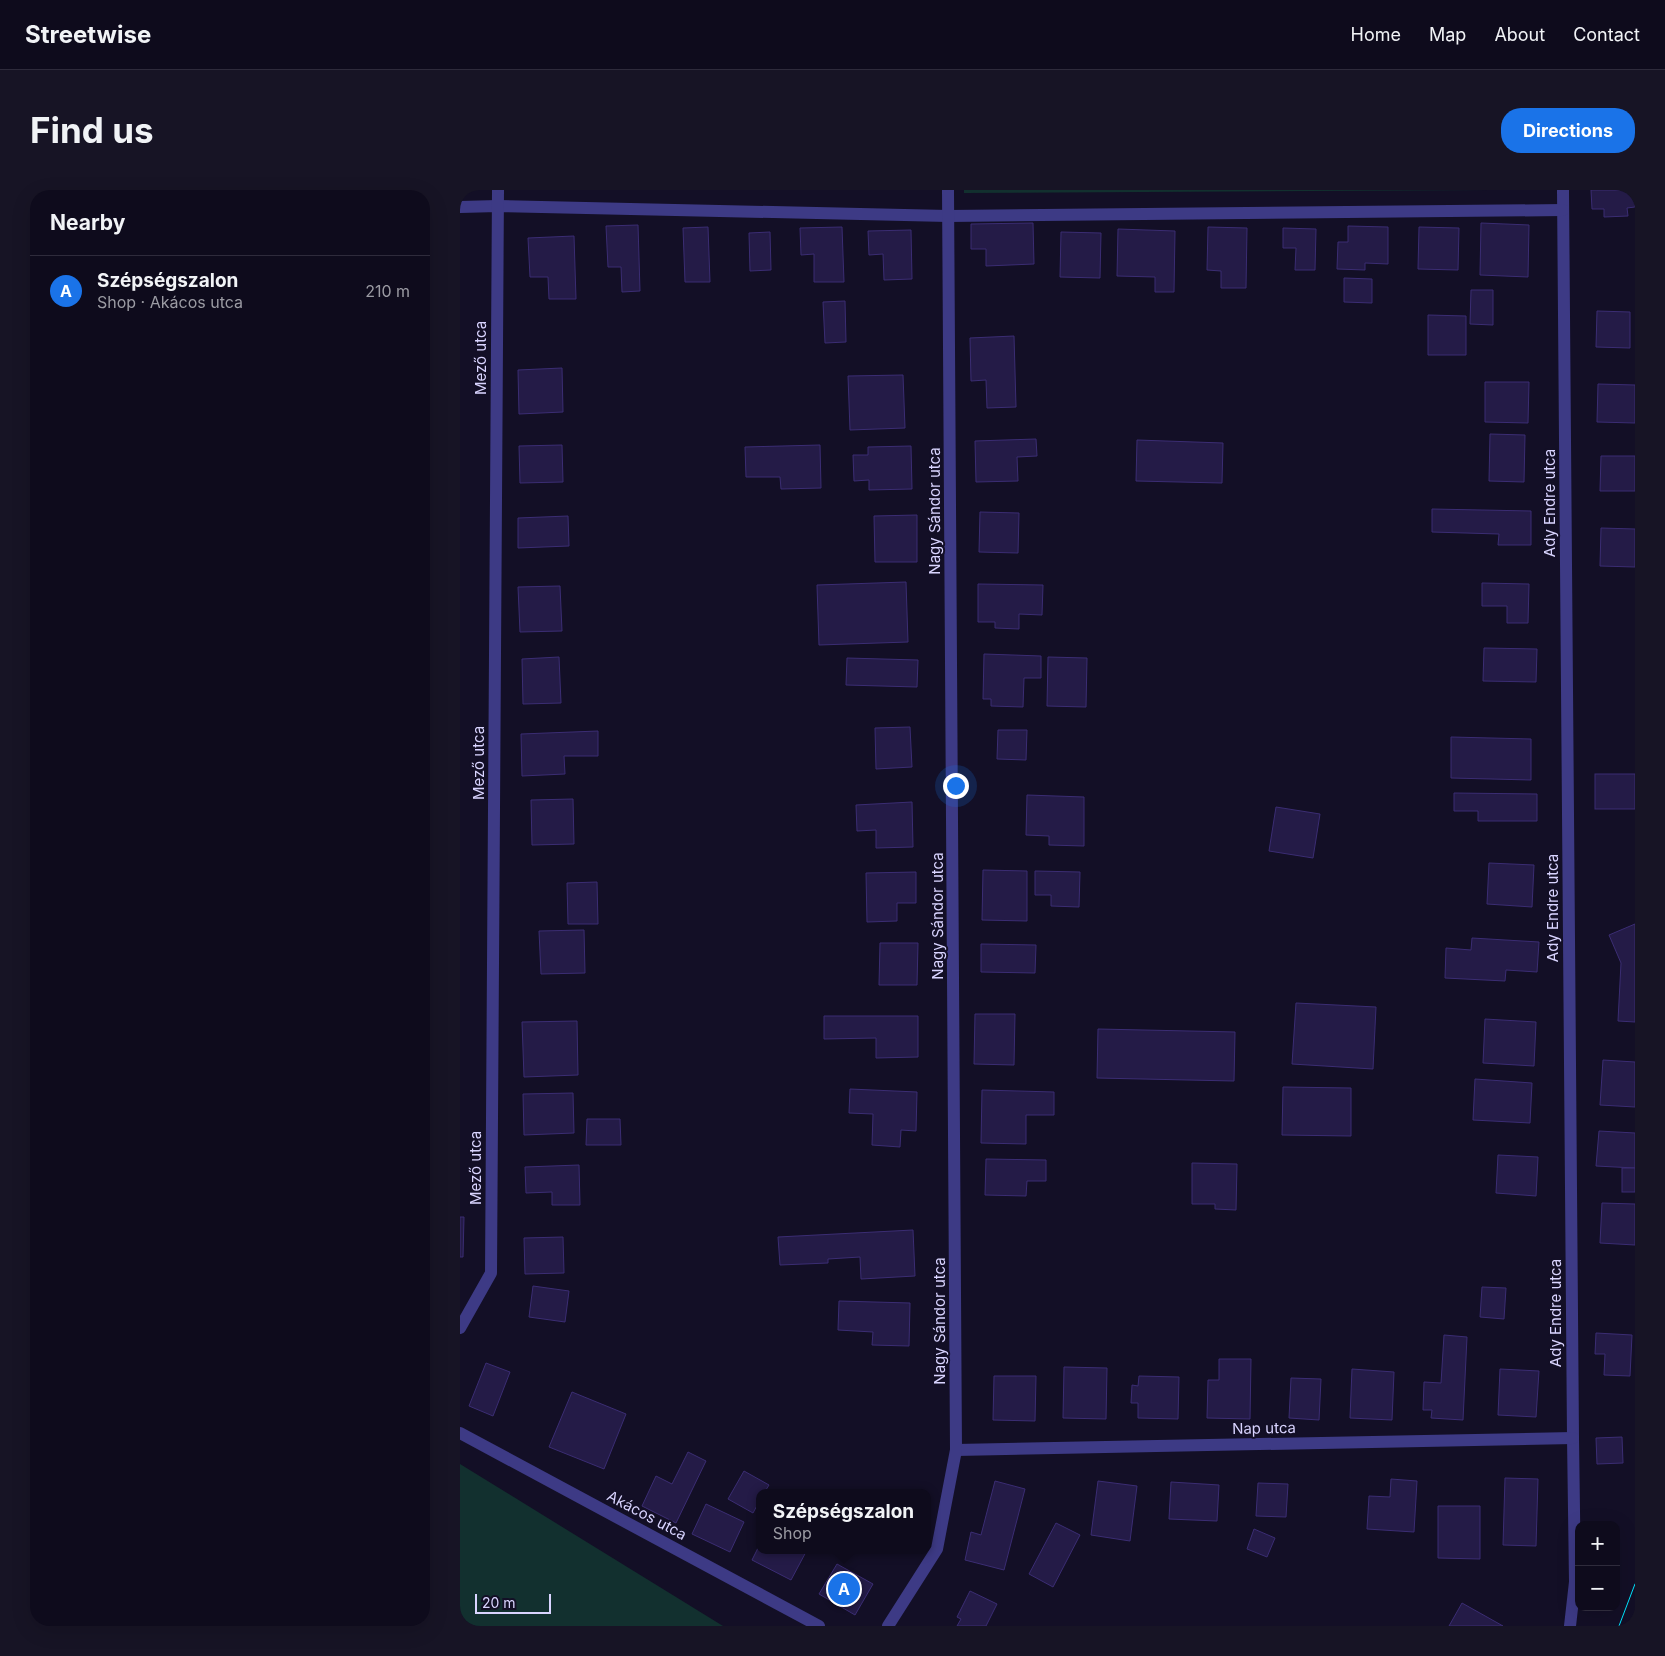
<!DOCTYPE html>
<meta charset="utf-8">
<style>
body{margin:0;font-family:Inter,sans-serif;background:#171425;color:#f1f3f6}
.controls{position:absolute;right:15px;bottom:15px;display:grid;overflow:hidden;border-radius:10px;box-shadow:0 5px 20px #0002}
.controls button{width:45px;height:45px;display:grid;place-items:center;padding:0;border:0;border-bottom:1px solid #2e2b3b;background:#0e0b1c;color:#f1f3f6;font:25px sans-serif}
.scale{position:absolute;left:15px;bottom:12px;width:76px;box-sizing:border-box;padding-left:5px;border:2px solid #d9d4ff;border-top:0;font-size:14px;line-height:18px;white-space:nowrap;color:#d9d4ff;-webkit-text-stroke:4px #130f26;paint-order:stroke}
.you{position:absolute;left:495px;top:595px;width:18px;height:18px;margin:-12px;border:4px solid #fff;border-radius:50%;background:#1a73e8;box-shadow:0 0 0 8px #1a73e833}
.badge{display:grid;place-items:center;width:32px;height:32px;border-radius:50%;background:#1a73e8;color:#fff;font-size:16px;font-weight:700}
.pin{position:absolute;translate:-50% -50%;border:2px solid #fff;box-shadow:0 1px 5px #0006}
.popup{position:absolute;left:296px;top:1299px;width:175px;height:65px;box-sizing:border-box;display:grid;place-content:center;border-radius:10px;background:#0e0b1c;filter:drop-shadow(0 1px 4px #0005);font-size:16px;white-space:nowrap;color:#9b9ba3}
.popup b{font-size:19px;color:#f1f3f6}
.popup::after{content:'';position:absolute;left:50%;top:100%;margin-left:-10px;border:10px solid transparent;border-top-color:#0e0b1c}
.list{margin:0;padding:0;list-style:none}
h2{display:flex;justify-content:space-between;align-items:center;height:65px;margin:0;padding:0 20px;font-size:21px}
h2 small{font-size:16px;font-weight:400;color:#9b9ba3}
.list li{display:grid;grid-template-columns:32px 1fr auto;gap:15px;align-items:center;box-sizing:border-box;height:70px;padding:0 20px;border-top:1px solid #2e2b3b}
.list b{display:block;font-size:19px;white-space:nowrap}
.list p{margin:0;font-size:16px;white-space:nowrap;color:#9b9ba3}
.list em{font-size:16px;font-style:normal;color:#9b9ba3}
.map{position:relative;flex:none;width:1175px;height:1436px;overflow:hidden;border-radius:20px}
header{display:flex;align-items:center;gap:30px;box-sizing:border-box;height:70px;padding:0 25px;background:#0e0b1c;border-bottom:1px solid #2e2b3b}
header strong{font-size:24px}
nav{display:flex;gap:28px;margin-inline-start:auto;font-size:18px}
.intro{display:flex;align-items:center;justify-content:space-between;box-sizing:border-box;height:120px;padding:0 30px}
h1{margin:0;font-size:35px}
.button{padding:12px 22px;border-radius:20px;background:#1a73e8;color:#fff;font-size:18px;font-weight:700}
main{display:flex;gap:30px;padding:0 30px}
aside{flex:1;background:#0e0b1c;border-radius:20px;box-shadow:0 5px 20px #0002}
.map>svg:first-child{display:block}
.green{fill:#12302f}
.building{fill:#241b47;stroke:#3b2d73}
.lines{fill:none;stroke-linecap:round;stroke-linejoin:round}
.minor{stroke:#3d3a85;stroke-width:12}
.tram{stroke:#00e5ff;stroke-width:1}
.labels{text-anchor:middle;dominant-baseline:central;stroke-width:4;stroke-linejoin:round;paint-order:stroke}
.street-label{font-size:15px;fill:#d9d4ff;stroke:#130f26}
</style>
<header>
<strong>Streetwise</strong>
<nav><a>Home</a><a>Map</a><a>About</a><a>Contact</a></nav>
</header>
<div class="intro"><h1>Find us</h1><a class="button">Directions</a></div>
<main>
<aside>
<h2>Nearby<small></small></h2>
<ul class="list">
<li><span class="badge">A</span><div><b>Szépségszalon</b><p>Shop · Akácos utca</p></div><em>210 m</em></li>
</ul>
</aside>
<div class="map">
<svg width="1175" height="1436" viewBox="0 0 1175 1436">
<rect width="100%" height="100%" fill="#130f26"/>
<g class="green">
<path d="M504 0H1028L504 3Z"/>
<path d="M0 1274 263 1436H0Z"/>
</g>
<g class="building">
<path d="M1131 0H1175V17L1167 18 1168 26 1144 27V19H1132Z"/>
<path d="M573 33 574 74 526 76V59H511V34Z"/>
<path d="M1021 33 1069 35 1068 87 1020 85Z"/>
<path d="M178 35 180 101 162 102 161 77H148L146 36Z"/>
<path d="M888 36 928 37V74L905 73V80L877 79 878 52H888Z"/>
<path d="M248 37 250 92H225L223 38Z"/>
<path d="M382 37 384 92H354V64L341 65 340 38Z"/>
<path d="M748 37 787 38 786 98H761V81L747 80Z"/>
<path d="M959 37 999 38 998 80 958 79Z"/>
<path d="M823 38 856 39 855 80H835L836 58H823Z"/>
<path d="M658 39 715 41 714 102H695V87L657 86Z"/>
<path d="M451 40 452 89 424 90 423 64 409 65 408 41Z"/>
<path d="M310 42 311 80 290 81 289 43Z"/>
<path d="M601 42 641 43 640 88 600 87Z"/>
<path d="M114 46 116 109H89L88 87H70L68 48Z"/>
<path d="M884 88 912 89V113L884 112Z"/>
<path d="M1011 100H1033V135L1010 134Z"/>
<path d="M385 111 386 152 365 153 363 112Z"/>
<path d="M1137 121 1170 122V158L1136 157Z"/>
<path d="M968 125 1006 126V165H968Z"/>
<path d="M554 146 556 217 527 218 526 190 511 191 510 148Z"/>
<path d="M102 178 103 222 59 224 58 180Z"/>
<path d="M443 185 445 238 390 240 388 186Z"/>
<path d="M1025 192H1069L1068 233 1025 232Z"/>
<path d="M1138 194 1175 195V233L1137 232Z"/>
<path d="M1030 244 1065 245 1064 292 1029 291Z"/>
<path d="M576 249 577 266 557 267 558 291 516 292 515 251Z"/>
<path d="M677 250 763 253 762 293 676 291Z"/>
<path d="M102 255 103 292 60 293 59 256Z"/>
<path d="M360 255 361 298 321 299 320 287H286L285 257Z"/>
<path d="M451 256 452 299 409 300V290L394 291 393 265H408V257Z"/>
<path d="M1141 266H1175V301H1140Z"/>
<path d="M972 319 1071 321V355H1038L1039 344 972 342Z"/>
<path d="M520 322 559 323 558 363 519 362Z"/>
<path d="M457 325V372H415L414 326Z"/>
<path d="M108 326 109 356 58 358V328Z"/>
<path d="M1141 338 1175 339V377L1140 376Z"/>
<path d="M446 392 448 452 359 455 357 395Z"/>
<path d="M1022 393 1069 394 1068 433H1047V416H1022Z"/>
<path d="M518 394 583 395 582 425 559 424V439L535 438V432H518Z"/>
<path d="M100 396 102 441 60 442 58 397Z"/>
<path d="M1024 458 1077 459 1076 492 1023 491Z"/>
<path d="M524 464 581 466V488H564L563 517 531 516V509H523Z"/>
<path d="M99 467 101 513 63 514 62 469Z"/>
<path d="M588 467 627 468 626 517 587 516Z"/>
<path d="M387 468 458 470 457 497 386 495Z"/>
<path d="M450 537 452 577 416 579 415 538Z"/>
<path d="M538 540H567L566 570 537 569Z"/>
<path d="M138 541V566H104L105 584 62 586 61 544Z"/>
<path d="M991 547 1071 549V590L991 588Z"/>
<rect x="1135" y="584" width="40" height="35"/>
<path d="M994 603 1077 604V631H1018V621H994Z"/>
<path d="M567 605 624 607V656L589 655V646L566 645Z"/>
<path d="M113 609 114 654 72 655 71 610Z"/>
<path d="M452 612 453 657 416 658V640L397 641 396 615Z"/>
<path d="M816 617 860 624 853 668 809 661Z"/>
<path d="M1029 673 1074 675 1072 717 1027 714Z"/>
<path d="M523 680 567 681V731L522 730Z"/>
<path d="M575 681 620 682 619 717 591 716V705H575Z"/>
<path d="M456 682V713H437V731L407 732 406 683Z"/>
<path d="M137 692 138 734H108L107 693Z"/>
<path d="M1175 734V832L1158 831 1161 773 1149 745Z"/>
<path d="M124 740 125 783 81 784 79 741Z"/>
<path d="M1012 748 1079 752 1077 782 1046 780 1045 791 985 788 986 758 1011 760Z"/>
<path d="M420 753H458L457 795H419Z"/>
<path d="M521 754 576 755 575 783 521 782Z"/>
<path d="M836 813 916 817 913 879 832 874Z"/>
<path d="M515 824H555L554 875 514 874Z"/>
<path d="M364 826H458V867L416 868V848L364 849Z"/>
<path d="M1025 829 1076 832 1074 876 1023 873Z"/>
<path d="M117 831 118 885 64 887 62 832Z"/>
<path d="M638 839 775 842 774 891 637 888Z"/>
<path d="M1143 870 1175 872V917L1140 915Z"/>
<path d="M1015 889 1072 893 1070 933 1013 930Z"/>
<path d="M823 897 891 898V946L822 945Z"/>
<path d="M390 899 457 902 456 941 441 940 440 957 412 955 413 924 389 923Z"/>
<path d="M522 900 594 902V925H566V954L521 953Z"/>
<path d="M113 903 114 943 64 945 63 904Z"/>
<path d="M127 929H160L161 955H126Z"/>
<path d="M1139 941 1175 943V978L1136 976Z"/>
<path d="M1038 965 1078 967 1076 1006 1036 1003Z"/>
<path d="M526 969 586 970V991H567L566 1006 525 1005Z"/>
<path d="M732 973 777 974 776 1020 755 1019V1014H732Z"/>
<path d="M119 975 120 1015H92V1002L66 1003 65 977Z"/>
<rect x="1162" y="978" width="13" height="24"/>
<path d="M1142 1013 1175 1014V1055L1140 1053Z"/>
<path d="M0 1027H4L3 1067H0Z"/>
<path d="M453 1040 455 1086 401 1089 400 1067 368 1069V1073L320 1075 318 1047Z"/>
<path d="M103 1047 104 1083 65 1084 64 1048Z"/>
<path d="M73 1096 109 1101 105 1132 69 1127Z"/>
<path d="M1022 1097 1046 1098 1044 1129 1020 1127Z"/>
<path d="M379 1111 450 1113 449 1156 412 1155 413 1142 378 1140Z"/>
<path d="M1136 1143 1172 1145 1170 1186 1144 1185 1145 1164H1135Z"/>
<path d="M984 1145 1007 1147 1003 1230 971 1228 972 1220H963L964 1192 981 1193Z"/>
<path d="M759 1169H791L790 1229 747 1228 748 1190H759Z"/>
<path d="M26 1173 50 1182 33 1226 9 1216Z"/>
<path d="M604 1177 647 1178 646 1229 603 1228Z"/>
<path d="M892 1179 934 1182 932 1230 890 1228Z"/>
<path d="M1040 1179 1079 1181 1076 1227 1038 1225Z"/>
<path d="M534 1186H576L575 1231 533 1230Z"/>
<path d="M679 1186 719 1187 718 1229 678 1228V1213H671L672 1195 678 1196Z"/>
<path d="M831 1188 861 1189 859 1230 829 1228Z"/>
<path d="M112 1202 166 1224 144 1279 89 1257Z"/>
<path d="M1162 1247 1163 1273 1137 1274 1136 1248Z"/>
<path d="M228 1262 246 1271 216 1333 182 1316 196 1286 212 1294Z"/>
<path d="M284 1281 309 1295 304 1303H300V1310L293 1323 268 1309Z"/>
<path d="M1045 1288 1078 1289 1076 1356 1043 1355Z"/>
<path d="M931 1289 957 1291 954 1342 907 1339 909 1306 930 1307Z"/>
<path d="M535 1291 565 1299 544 1380 505 1370 511 1342 521 1345Z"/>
<path d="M638 1291 677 1296 670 1351 631 1345Z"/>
<path d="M711 1292 759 1295 757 1331 709 1329Z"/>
<path d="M798 1293 828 1294 826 1327 796 1326Z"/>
<path d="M246 1314 284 1332 270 1362 232 1344Z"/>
<path d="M978 1316H1020V1369L978 1368Z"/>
<path d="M596 1333 620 1345 593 1397 569 1384Z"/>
<path d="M794 1339 815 1348 807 1367 787 1359Z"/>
<path d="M300 1354V1360H347L331 1390 292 1370Z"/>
<path d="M377 1374 413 1394 395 1425 359 1404Z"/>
<path d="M510 1401 537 1414 526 1436H497L501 1429 497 1427Z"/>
<path d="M1002 1413 1043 1436H989Z"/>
</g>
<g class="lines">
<g class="minor">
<path d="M1103 0 1113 1248 1115 1392 1110 1436"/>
<path d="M0 17 38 16 488 26 1103 20"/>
<path d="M0 1138 31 1083 38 0"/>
<path d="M0 1243 359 1436"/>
<path d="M496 1260 1113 1248"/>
<path d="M428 1436 477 1359 496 1260 488 0"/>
</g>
<path class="tram" d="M1159 1436 1175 1394"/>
</g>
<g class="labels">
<g class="street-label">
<text transform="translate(20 168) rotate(-90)">Mező utca</text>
<text transform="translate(1089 313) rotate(-90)">Ady Endre utca</text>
<text transform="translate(474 321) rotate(-90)">Nagy Sándor utca</text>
<text transform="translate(18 573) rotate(-90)">Mező utca</text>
<text transform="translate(1092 718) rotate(-90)">Ady Endre utca</text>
<text transform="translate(477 726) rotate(-90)">Nagy Sándor utca</text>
<text transform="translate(15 978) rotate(-90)">Mező utca</text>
<text transform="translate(1095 1123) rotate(-90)">Ady Endre utca</text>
<text transform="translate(479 1131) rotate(-90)">Nagy Sándor utca</text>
<text transform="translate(804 1238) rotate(-1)">Nap utca</text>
<text transform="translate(187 1325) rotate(28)">Akácos utca</text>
</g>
</g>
</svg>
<div class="controls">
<button>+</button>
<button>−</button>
</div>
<div class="scale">20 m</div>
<div class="you"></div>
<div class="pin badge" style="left:384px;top:1399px">A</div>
<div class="popup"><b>Szépségszalon</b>Shop</div>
</div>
</main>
